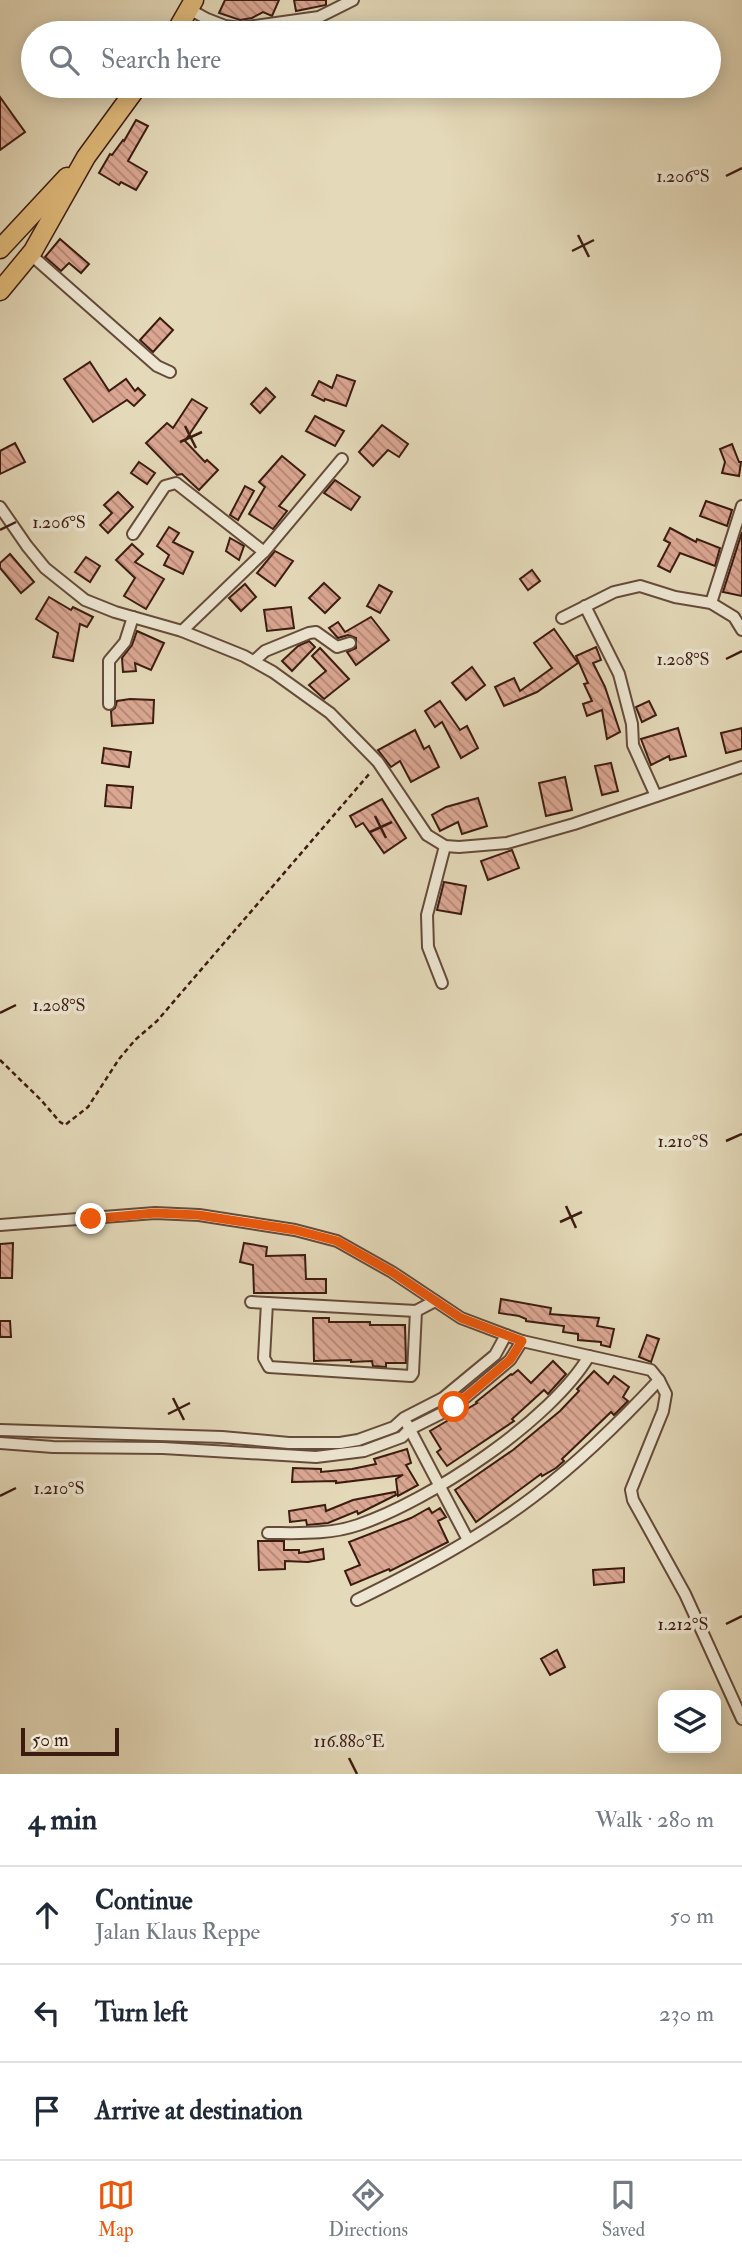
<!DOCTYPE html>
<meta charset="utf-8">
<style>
body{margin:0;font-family:"IM FELL Double Pica",serif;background:#f6f6f7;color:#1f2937}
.controls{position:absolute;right:21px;bottom:21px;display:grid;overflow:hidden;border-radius:14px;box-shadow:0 4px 18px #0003}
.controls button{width:63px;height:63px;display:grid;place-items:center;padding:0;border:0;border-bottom:2px solid #e0e1e3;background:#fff;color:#1f2937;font:35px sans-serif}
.scale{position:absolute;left:21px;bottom:18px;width:98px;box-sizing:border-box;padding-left:7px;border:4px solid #3c1c10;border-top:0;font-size:19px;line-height:24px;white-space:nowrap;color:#3c1c10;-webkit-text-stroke:5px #ede6d2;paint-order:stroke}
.stop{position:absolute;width:21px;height:21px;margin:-16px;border:5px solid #ea580c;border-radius:50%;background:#fff}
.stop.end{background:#ea580c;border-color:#fff;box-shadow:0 2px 7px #0008}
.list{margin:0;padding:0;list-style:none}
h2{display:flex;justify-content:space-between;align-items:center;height:91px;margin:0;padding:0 28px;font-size:30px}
h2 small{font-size:23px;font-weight:400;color:#747a83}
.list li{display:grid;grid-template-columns:46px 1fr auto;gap:21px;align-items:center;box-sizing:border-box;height:98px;padding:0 28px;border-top:2px solid #e0e1e3}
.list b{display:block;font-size:26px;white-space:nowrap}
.list p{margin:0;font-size:23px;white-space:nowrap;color:#747a83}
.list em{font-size:23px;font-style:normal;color:#747a83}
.icon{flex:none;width:38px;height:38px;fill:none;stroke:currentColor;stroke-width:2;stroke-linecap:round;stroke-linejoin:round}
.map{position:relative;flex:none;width:742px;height:1774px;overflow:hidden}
.search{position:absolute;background:#fff;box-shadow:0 4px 18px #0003;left:21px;right:21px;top:21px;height:77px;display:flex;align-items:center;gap:18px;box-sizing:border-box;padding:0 24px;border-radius:38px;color:#747a83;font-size:26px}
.sheet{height:385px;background:#fff}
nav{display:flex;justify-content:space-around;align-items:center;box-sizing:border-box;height:98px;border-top:2px solid #e0e1e3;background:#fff;font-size:19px;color:#747a83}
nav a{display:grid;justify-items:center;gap:4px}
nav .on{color:#ea580c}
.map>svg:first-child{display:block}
.building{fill:url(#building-back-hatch);stroke:#3c1c10;stroke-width:2}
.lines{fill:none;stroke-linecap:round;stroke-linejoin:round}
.minor-casing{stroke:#664b3a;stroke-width:14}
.trunk-casing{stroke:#3c1c10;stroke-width:21}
.path{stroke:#3c1c10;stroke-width:2.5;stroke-dasharray:5 3.5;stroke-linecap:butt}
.minor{stroke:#ede6d2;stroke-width:10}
.trunk{stroke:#e2bc7c;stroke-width:18}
.route{stroke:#ea580c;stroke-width:9}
.ticks{fill:none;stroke:#3c1c10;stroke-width:2.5}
.ticks-label{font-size:18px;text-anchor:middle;fill:#3c1c10;stroke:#ede6d2;stroke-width:7;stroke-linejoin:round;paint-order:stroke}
</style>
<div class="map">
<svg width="742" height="1774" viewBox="0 0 742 1774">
<defs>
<pattern id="building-back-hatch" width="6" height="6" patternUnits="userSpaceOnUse" patternTransform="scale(1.75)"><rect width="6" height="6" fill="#dba793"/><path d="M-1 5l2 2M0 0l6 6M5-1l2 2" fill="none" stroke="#b38777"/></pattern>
</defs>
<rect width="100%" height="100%" fill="#e4d9b9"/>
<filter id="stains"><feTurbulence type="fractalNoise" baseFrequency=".00286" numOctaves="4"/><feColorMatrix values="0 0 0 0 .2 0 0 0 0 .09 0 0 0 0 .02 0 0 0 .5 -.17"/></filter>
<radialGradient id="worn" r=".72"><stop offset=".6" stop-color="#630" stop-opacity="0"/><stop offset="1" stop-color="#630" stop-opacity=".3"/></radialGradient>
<g class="building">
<path d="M225 0H279L272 16 263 12 252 18 240 20 219 13Z"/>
<path d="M294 0H326V5L296 11Z"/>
<path d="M0 97 25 132 0 150Z"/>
<path d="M136 120 148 126 128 161 147 172 136 190 121 182 119 185 99 173 110 154 112 155 123 140 124 141Z"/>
<path d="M60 239 89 264 81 273 69 263 61 271 45 257Z"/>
<path d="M160 318 173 330 153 352 140 340Z"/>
<path d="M90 362 109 391 126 379 135 391 138 388 145 395 134 406 127 400 93 422 64 379Z"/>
<path d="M337 375 355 381 346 406 325 399 324 401 312 395 319 381 332 388Z"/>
<path d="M266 388 275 397 260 413 251 404Z"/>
<path d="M192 399 207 408 185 441 205 462 207 460 218 470 199 490 182 474 177 475 146 443 167 423 173 428Z"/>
<path d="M315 416 344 431 335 446 306 431Z"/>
<path d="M382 425 408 444 399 457 388 450 373 466 359 452Z"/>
<path d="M15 443 25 462 0 474V451Z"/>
<path d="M732 444 739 462H741L739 476 722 473 725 462 720 449Z"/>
<path d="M282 456 305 475 279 506 287 511 273 529 249 514 265 487 259 482Z"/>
<path d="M139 462 155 473 147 484 131 473Z"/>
<path d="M335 480 360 497 351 510 324 493Z"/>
<path d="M245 486 254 491 238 520 230 515Z"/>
<path d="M118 492 133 507 108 533 100 525 112 513 104 505Z"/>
<path d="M706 501 732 510 727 526 700 516Z"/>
<path d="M169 527 179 533 173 542 193 552 183 574 164 565 169 555 157 546Z"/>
<path d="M670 528 696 542 697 539 720 548 715 566 680 553 670 572 658 566 670 543 664 540Z"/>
<path d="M742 532V596L723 592Z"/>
<path d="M230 538 244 546 239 560 226 551Z"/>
<path d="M132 544 143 554 135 562 164 579 146 609 124 596 135 578 116 560Z"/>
<path d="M275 551 293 561 275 586 257 573Z"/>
<path d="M10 554 34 582 21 593 0 568V563Z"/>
<path d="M86 557 100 566 90 582 75 572Z"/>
<path d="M532 570 540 581 528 590 520 579Z"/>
<path d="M324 583 340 598 325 613 309 598Z"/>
<path d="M245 584 256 597 241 611 229 598Z"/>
<path d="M379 585 392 592 380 613 367 606Z"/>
<path d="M49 597 71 610 73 607 93 617 87 627 80 624 73 661 53 657 58 633 36 619Z"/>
<path d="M291 607 294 628 267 631 264 610Z"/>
<path d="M371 617 389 640 356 665 347 652 356 648V638L348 635 338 638 329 628 338 622 345 632Z"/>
<path d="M554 629 578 663 537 692 504 706 495 687 514 678 520 691 552 668 534 643Z"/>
<path d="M137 631 164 643 151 670 135 663 136 671 123 672 122 658 132 645Z"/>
<path d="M309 641 315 647 292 671 282 661 298 646Z"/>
<path d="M596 647 601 660 593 663 605 687 620 732 607 739 602 710 587 716 583 704 592 701 584 684 588 683 576 656Z"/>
<path d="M320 648 349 679 324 699 309 685 326 671 312 656Z"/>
<path d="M472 667 485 685 466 700 452 683Z"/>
<path d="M130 699 154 700 153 723 112 726 111 711 115 708 117 701Z"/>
<path d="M440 701 460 730 467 726 478 748 461 758 442 722 435 727 425 711Z"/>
<path d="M649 701 656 715 642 722 636 707Z"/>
<path d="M678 728 686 756 670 760 669 756 651 765 641 739Z"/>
<path d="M742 728V749L726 753 721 733Z"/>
<path d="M415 730 424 749 429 746 439 767 411 782 400 761 391 767 378 750Z"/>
<path d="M104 748 131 752 129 767 102 763Z"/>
<path d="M611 763 618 791 602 795 595 766Z"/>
<path d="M565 777 572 810 546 816 539 783Z"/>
<path d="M107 785 133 787 131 808 105 806Z"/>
<path d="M478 798 487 826 462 834 458 822 440 831 432 815 446 807Z"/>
<path d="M382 799 406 838 384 853 363 823 356 827 350 816Z"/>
<path d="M512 850 519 868 488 880 481 861Z"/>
<path d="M444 882 466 886 461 914 437 910Z"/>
<path d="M13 1243 12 1278H0V1244Z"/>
<path d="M244 1243 267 1247 266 1256 305 1255 306 1279H326V1293H254L253 1265 240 1262Z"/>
<path d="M501 1299 551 1308 550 1314 599 1318 597 1326 614 1329 610 1347 601 1345V1342L578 1340V1334L563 1332 564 1326 526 1321V1319L519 1316 499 1313Z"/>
<path d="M313 1318H329V1322H370V1325H405L406 1363H386V1367L373 1366 372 1361 351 1362V1360L314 1361Z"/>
<path d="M0 1321H10L11 1337H0Z"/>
<path d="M647 1335 659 1339 651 1362 639 1357Z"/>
<path d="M553 1361 566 1374 548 1394 544 1390 512 1419 514 1421 447 1466 437 1452 441 1449 430 1431 477 1403 476 1402 511 1374 512 1375 518 1370 531 1383Z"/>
<path d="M594 1371 608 1384 614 1376 629 1387 623 1397 628 1401 614 1415 611 1412 562 1459 564 1461 556 1468 542 1476 541 1474 476 1522 455 1490 513 1450 560 1411 579 1391 577 1389Z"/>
<path d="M407 1449 411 1463 406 1465 418 1485 398 1496 396 1479 403 1475 336 1483V1481L292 1482 293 1468 321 1469V1472L352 1469 376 1464 374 1459Z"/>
<path d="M395 1492 396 1495 358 1514 357 1511 328 1523 307 1525 306 1520 290 1522 289 1511 325 1505 326 1511 353 1500Z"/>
<path d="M429 1508 432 1513 440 1508 446 1517 438 1521 448 1542 390 1571 389 1569 351 1585 345 1571 360 1565 349 1542 411 1518Z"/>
<path d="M258 1541H284V1550H299V1553L323 1549 324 1559 308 1562 285 1561V1569L259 1570Z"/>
<path d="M624 1568V1582L594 1585 593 1570Z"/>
<path d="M557 1650 565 1667 550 1675 541 1659Z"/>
</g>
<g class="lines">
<defs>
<g id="minor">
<path d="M189 9 207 19 225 26 240 28 319 17 353 0"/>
<path d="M30 254 157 366 170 372"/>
<path d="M0 507 27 546 45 568 85 600 115 612 182 631 244 656 273 672 330 713 378 762 427 835 445 846 459 847 507 843 574 824 742 767"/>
<path d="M133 534 165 486 176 483 264 552"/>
<path d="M711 603 742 506"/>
<path d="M585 606 619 674 632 724 633 745 656 796"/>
<path d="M562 618 614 592 640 586 675 597 711 603 734 617 742 630"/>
<path d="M182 631 264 552 342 459"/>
<path d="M254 661 265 651 309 633 316 632 337 647 350 643"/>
<path d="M109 704V661L125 642 133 617"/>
<path d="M442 983 428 947 427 915 445 846"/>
<path d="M0 1225 155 1213 199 1215 295 1230 337 1241 392 1272 461 1318 522 1341 651 1370 659 1380C620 1422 579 1462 533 1497 479 1538 418 1570 357 1600"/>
<path d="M251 1302 416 1311 435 1301"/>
<path d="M267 1303 264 1358 269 1367 411 1376 413 1373 416 1311"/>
<path d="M659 1380 666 1394 663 1411 631 1490 633 1500 685 1594 742 1719"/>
<path d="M407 1424 468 1540"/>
<path d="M0 1430 222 1437 289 1443H340L358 1440 394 1427 404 1418 443 1398 495 1355 506 1335"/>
<path d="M0 1443 53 1447 163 1448 316 1457 364 1451 402 1437 410 1429 454 1407 510 1360 522 1341"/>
<path d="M268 1533C298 1533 329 1535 358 1525 430 1501 551 1420 589 1356"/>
</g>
<g id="trunk">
<path d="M175 33 194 0"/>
<path d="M0 249 67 177"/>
<path d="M0 291 33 251 86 157 138 86"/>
</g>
</defs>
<use href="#minor" class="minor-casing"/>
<use href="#trunk" class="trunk-casing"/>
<path class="path" d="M0 1060 41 1100 60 1122 65 1125 88 1107 119 1059 135 1040 157 1021 370 773"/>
<use href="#minor" class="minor"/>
<use href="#trunk" class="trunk"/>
</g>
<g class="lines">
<path class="route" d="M91 1219 155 1213 198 1215 295 1230 337 1241 392 1272 461 1318 522 1341 510 1360 454 1407"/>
</g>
<path class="ticks" d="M726 176 742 168M578 235 589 257M572 251 594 240M185 426 196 448M180 442 202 432M0 530 16 522M726 659 742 651M375 816 386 838M370 832 392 822M0 1013 16 1005M726 1141 742 1134M566 1206 576 1228M560 1222 582 1212M173 1398 184 1420M168 1414 190 1403M0 1496 16 1488M726 1624 742 1616M349 1758 357 1774"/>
<g class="ticks-label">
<text x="683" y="182">1.206°S</text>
<text x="59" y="528">1.206°S</text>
<text x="683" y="665">1.208°S</text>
<text x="59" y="1011">1.208°S</text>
<text x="683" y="1147">1.210°S</text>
<text x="59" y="1494">1.210°S</text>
<text x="683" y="1630">1.212°S</text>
<text x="349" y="1747">116.880°E</text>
</g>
<rect width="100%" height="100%" filter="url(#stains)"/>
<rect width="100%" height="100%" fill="url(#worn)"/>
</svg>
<div class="controls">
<button><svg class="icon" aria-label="layers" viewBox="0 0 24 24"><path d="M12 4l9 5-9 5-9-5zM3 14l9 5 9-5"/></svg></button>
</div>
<div class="scale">50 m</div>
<div class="stop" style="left:454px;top:1407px"></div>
<div class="stop end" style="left:91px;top:1219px"></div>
<div class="search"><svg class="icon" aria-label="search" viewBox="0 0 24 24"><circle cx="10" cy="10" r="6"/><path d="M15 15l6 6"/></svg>Search here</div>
</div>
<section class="sheet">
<h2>4 min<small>Walk · 280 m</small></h2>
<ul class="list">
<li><svg class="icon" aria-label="ahead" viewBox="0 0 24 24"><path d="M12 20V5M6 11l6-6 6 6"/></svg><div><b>Continue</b><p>Jalan Klaus Reppe</p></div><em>50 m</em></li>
<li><svg class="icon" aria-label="left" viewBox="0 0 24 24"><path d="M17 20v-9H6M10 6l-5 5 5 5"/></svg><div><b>Turn left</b></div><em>230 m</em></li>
<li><svg class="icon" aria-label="arrive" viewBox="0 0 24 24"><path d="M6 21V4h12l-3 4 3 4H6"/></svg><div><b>Arrive at destination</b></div></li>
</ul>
</section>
<nav>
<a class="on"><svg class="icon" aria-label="map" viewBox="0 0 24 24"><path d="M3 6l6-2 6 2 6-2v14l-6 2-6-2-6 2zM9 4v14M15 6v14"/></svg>Map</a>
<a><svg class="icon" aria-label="directions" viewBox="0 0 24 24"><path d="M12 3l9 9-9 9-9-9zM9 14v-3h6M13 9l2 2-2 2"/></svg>Directions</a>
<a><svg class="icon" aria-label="saved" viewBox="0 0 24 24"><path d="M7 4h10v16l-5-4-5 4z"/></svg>Saved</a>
</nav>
